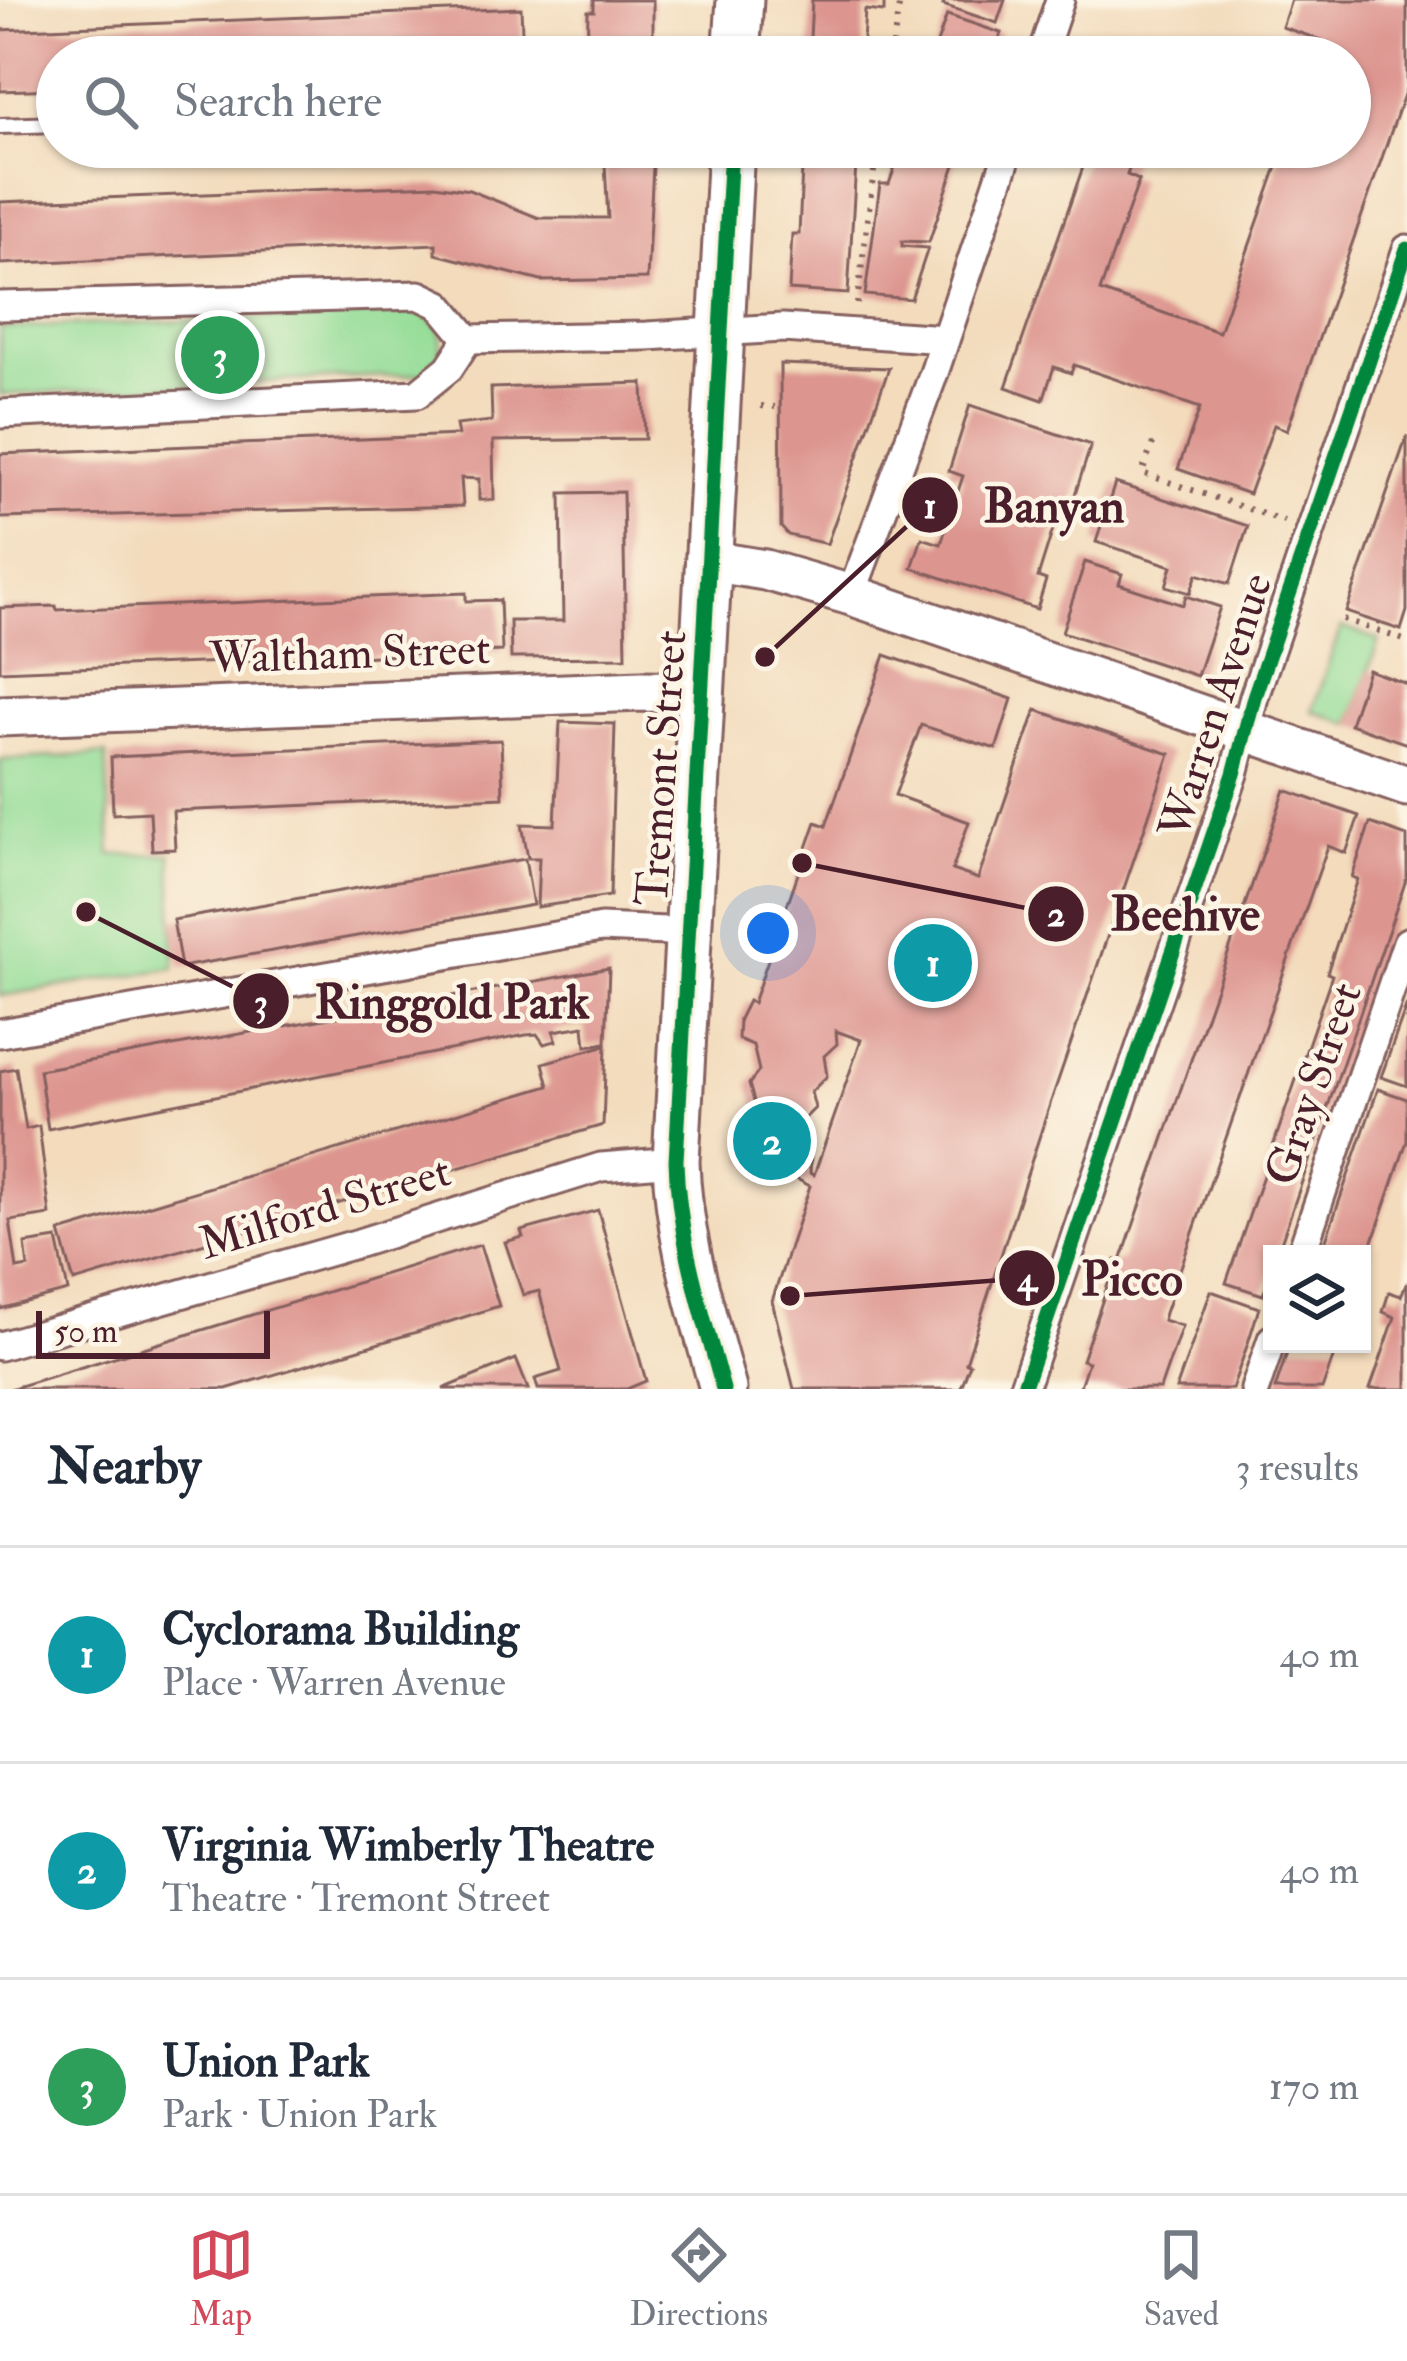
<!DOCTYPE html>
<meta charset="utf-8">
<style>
body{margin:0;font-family:"IM FELL Double Pica",serif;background:#f2f2f3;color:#1f2937}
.controls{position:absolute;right:36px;bottom:36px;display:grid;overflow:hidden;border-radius:0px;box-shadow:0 3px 9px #0004}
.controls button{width:108px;height:108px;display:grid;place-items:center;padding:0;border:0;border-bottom:3px solid #e0e1e3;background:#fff;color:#1f2937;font:60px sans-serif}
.scale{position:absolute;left:36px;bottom:30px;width:234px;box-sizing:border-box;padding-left:12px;border:6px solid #4a1f2b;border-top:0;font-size:33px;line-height:42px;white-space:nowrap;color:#4a1f2b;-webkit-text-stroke:9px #fcf5e5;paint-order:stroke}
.you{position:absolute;left:768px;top:933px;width:42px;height:42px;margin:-30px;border:9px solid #fff;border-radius:50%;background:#1a73e8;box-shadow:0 0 0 18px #1a73e833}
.badge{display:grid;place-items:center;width:78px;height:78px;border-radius:50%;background:#d1495b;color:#fff;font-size:39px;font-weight:700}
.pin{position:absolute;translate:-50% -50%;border:6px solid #fff;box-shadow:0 3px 12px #0006}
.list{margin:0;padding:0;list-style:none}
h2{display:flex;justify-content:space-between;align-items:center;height:156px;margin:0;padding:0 48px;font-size:51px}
h2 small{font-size:39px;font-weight:400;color:#747a83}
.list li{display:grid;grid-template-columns:78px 1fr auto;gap:36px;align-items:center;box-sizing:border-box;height:216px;padding:0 48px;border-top:3px solid #e0e1e3}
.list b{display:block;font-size:45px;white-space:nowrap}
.list p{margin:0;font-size:39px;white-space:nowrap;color:#747a83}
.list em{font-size:39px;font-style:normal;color:#747a83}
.icon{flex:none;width:66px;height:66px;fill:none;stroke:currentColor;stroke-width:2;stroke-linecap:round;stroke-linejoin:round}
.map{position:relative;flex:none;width:1407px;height:1389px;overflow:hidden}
.search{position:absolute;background:#fff;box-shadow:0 3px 9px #0004;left:36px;right:36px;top:36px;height:132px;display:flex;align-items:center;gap:30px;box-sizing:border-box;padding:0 42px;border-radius:66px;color:#747a83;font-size:45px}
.sheet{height:804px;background:#fff}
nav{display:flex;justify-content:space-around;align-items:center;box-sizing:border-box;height:168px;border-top:3px solid #e0e1e3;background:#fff;font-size:33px;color:#747a83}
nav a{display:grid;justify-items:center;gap:6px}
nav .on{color:#d1495b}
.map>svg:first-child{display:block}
.green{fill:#95dd98;stroke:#707e62;stroke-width:3}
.building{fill:#dd9590;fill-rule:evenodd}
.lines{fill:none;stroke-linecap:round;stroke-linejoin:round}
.lane-casing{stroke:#85615e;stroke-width:20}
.street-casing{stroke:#85615e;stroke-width:33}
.secondary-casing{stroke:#85615e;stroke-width:45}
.primary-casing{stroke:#85615e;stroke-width:51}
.path{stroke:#85615e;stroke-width:6;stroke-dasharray:3 9;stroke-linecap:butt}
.lane{stroke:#fff;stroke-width:14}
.street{stroke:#fff;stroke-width:27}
.secondary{stroke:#fff;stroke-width:39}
.primary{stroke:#fff;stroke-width:45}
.cycleway-casing{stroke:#fcf5e5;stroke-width:22}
.cycleway{stroke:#00873e;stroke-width:15}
.labels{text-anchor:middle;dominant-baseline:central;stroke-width:9;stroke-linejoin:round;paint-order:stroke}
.street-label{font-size:45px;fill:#4a1f2b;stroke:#fcf5e5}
.leader{fill:none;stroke:#4a1f2b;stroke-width:4.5}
.callout-dot{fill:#4a1f2b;stroke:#fcf5e5;stroke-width:4.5}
.mark-label{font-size:36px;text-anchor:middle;font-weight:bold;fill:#fff}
.callout-label{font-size:48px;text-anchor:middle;font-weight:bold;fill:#4a1f2b;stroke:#fcf5e5;stroke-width:9;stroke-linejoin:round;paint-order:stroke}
</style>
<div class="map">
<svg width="1407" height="1389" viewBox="0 0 1407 1389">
<rect width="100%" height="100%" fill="#fcf5e5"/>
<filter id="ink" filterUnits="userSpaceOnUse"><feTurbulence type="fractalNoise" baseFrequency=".00833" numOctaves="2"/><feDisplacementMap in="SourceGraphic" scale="24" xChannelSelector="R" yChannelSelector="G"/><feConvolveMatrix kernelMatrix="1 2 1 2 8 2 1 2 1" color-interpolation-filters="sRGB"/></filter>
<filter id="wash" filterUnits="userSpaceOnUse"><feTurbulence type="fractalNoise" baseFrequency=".004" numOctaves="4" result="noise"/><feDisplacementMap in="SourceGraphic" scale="48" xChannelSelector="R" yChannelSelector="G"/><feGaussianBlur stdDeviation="2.7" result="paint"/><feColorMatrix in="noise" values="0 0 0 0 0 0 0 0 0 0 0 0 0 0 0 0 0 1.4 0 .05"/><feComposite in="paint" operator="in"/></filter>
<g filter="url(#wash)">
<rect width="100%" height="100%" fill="#f3dbbc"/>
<g class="green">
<path d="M417 312C451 325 445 352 425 374L0 395V328Z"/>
<path d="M1341 627 1379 640 1350 724 1312 711Z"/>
<path d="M106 754 111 855 171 854 175 968 0 996V760Z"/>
</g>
<g id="blocks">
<g class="building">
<path d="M594 0H653V57H587L588 11H594Z"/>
<path d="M812 0H884V12L865 10 862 57H809Z"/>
<path d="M945 0H1005L997 23 943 5Z"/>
<path d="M1291 0H1407V86L1287 430 1274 425 1249 494 1178 469 1200 408 1074 365 1071 373 1054 367 1043 400 1006 387 1090 147H1137L1127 175 1139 180 1100 291 1219 332 1284 147H1350V57H1315L1321 40 1282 27Z"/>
<path d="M521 8 523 57H57V89L0 91V30Z"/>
<path d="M947 15 1001 33 993 57H932Z"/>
<path d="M402 147H431L432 159 403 160Z"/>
<path d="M604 147H654L647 279 541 281 436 254V244L0 264V202L435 185 469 190 539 218H608Z"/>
<path d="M803 147H857L848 294 789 290 792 234H799Z"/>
<path d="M902 147H961L929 242 902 241V246L928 248 911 299 865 295 880 184H889Z"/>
<path d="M780 364 889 368 827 544 788 535 781 527Z"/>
<path d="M643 383 645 439 493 441 494 500H479V479L461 478 463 506 0 518V454L458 435 456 425 492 421 491 388Z"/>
<path d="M970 405 1091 445 1069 513 1059 510 1038 577 1046 580 1037 609 912 568 922 538 941 544 963 476 949 471Z"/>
<path d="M1407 436V611L1401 630 1346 612Z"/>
<path d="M1115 483 1248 526 1229 584 1197 574 1190 593 1166 586 1172 566 1096 542Z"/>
<path d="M623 492 626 657 511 658 510 621H563L561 493Z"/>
<path d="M1085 562 1122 574 1119 584 1183 605 1186 596 1220 607 1197 676 1062 632Z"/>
<path d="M466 593V601L500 600 502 651 0 671V608L56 606 57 610Z"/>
<path d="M885 655 1012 699 996 749 921 725 895 795 969 822 952 870 978 879 1036 710 1170 754 1050 1104 966 1363 970 1364 962 1385 959 1389H794L772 1301 810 1186 766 1163 744 1161 750 1146 747 1125 755 1105 749 1084 759 1071 753 1045 738 1039 739 1019 748 1001 753 1003 816 822 826 826ZM836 1031 861 1040 814 1175 810 1173 811 1154 804 1142 808 1130 805 1118 815 1108 811 1092 827 1076 824 1056 837 1044Z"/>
<path d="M1368 670 1407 684V744L1350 724Z"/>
<path d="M560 722 615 724 610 896 537 907 539 858H528L522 824 555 825Z"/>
<path d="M501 740 503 797 173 811 175 849 152 850 150 812 113 814 111 757Z"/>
<path d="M1285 790 1359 816 1346 853 1328 846 1311 894 1165 1313 1163 1320 1182 1326 1160 1389H1079L1088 1362 1082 1360 1105 1293 1116 1260 1121 1261Z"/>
<path d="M1370 823 1407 836V877L1277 1254H1272V1269L1263 1295 1226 1283 1332 975 1327 973 1358 879 1352 877Z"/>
<path d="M525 859 533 905 181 967 173 920Z"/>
<path d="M609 968 606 1043 586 1046 584 1026 554 1031 556 1041 544 1044 537 1034 526 1035 48 1129 39 1070Z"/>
<path d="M1407 1004V1086L1381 1077Z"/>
<path d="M606 1045 603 1125 74 1282 60 1232 549 1086 543 1063Z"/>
<path d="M16 1068 26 1129 39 1126 50 1215 10 1221 17 1269 28 1267 25 1244 57 1239 68 1291 0 1309V1071Z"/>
<path d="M1378 1089 1407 1099V1141L1363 1270 1362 1254H1321Z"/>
<path d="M598 1210 646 1381 627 1389H538L535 1379 561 1371 539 1291 523 1295 505 1242 523 1237 521 1231Z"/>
<path d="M480 1245 499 1306 420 1331 226 1389H10Z"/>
<path d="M1407 1282V1389H1370L1395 1317 1383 1312 1389 1292 1401 1296Z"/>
<path d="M1211 1291 1259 1308 1248 1343 1232 1389H1176Z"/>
<path d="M1290 1344H1338L1322 1389H1275Z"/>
<path d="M516 1359 528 1389H443L487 1371Z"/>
</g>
</g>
</g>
<g filter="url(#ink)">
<use href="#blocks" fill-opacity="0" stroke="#85615e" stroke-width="3"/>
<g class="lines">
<defs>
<path id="lane" d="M0 126 57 124"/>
<g id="street">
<path d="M1041 57 1060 0"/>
<path d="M0 306 419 295 440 305 468 339"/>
<path d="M468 339 647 336 783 328 945 339"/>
<path d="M0 414 417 394 449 368 468 339"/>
<path d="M851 595 934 373 1010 147"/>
<path d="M0 1033 601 928 688 932"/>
<path d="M1301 1254 1407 942"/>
<path d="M0 1346 359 1243 601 1167 676 1161"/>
<path d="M1023 1389 1234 774 1254 697 1407 249"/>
<path d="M1255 1389 1272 1339"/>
</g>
<g id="secondary">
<path d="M709 561 765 570 851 595 1407 786"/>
<path d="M0 716 641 691 704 692"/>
</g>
<g id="primary">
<path d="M736 57 740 0"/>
<path d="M723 1389C703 1314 678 1239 676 1161L731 147"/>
</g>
</defs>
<use href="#lane" class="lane-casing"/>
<use href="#street" class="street-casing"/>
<use href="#secondary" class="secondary-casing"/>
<use href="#primary" class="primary-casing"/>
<g class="path">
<path d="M891 57 900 0"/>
<path d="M857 304 877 147"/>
<path d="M761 406 775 407"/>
<path d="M1153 443 1142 473 1284 521"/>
<path d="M1343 619 1407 641"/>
</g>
<use href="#lane" class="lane"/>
<use href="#street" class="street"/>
<use href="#secondary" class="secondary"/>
<use href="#primary" class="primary"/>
<defs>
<g id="cycleway">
<path d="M723 1389C703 1314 678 1239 676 1161L731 147"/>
<path d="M1023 1389 1234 774 1254 697 1407 249"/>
</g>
</defs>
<use href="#cycleway" class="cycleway-casing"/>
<use href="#cycleway" class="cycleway"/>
</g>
</g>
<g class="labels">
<g class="street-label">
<text transform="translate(350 654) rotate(-2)">Waltham Street</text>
<text transform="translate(1216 706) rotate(-72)">Warren Avenue</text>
<text transform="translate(662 768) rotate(-86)">Tremont Street</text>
<text transform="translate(1314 1084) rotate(-71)">Gray Street</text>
<text transform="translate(325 1208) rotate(-17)">Milford Street</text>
</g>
</g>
<path class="leader" d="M765 657L930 505M802 863L1056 914M86 912L261 1001M790 1296L1027 1278"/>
<g class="callout-dot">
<circle cx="765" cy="657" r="12"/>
<circle cx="802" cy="863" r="12"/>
<circle cx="86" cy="912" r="12"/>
<circle cx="790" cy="1296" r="12"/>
<circle cx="930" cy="505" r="30"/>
<circle cx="1056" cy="914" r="30"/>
<circle cx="261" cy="1001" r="30"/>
<circle cx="1027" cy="1278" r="30"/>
</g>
<g class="mark-label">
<text x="930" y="518">1</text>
<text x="1056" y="926">2</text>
<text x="261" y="1014">3</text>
<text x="1027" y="1291">4</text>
</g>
<g class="callout-label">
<text x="1054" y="522">Banyan</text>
<text x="1185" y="930">Beehive</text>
<text x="452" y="1018">Ringgold Park</text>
<text x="1132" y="1295">Picco</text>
</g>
</svg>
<div class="controls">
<button><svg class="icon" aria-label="layers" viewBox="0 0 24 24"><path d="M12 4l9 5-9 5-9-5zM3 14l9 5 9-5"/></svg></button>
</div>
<div class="scale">50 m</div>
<div class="you"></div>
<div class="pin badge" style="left:933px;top:963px;background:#0f9aa8">1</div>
<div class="pin badge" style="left:772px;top:1141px;background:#0f9aa8">2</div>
<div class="pin badge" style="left:220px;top:355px;background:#2e9e5b">3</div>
<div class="search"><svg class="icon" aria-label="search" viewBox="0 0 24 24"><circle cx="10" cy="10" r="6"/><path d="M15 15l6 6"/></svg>Search here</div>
</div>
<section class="sheet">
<h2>Nearby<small>3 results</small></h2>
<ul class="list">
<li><span class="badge" style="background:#0f9aa8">1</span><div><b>Cyclorama Building</b><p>Place · Warren Avenue</p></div><em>40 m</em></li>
<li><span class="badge" style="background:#0f9aa8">2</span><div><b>Virginia Wimberly Theatre</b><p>Theatre · Tremont Street</p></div><em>40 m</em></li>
<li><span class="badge" style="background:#2e9e5b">3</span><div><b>Union Park</b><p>Park · Union Park</p></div><em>170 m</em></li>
</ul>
</section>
<nav>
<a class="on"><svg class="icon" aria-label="map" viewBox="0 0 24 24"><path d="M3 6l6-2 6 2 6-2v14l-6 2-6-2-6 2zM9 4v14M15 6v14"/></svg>Map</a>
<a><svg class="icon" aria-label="directions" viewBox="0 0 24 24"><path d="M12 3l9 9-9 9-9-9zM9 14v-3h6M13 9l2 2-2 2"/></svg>Directions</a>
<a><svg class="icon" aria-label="saved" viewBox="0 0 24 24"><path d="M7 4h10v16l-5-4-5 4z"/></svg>Saved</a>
</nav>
